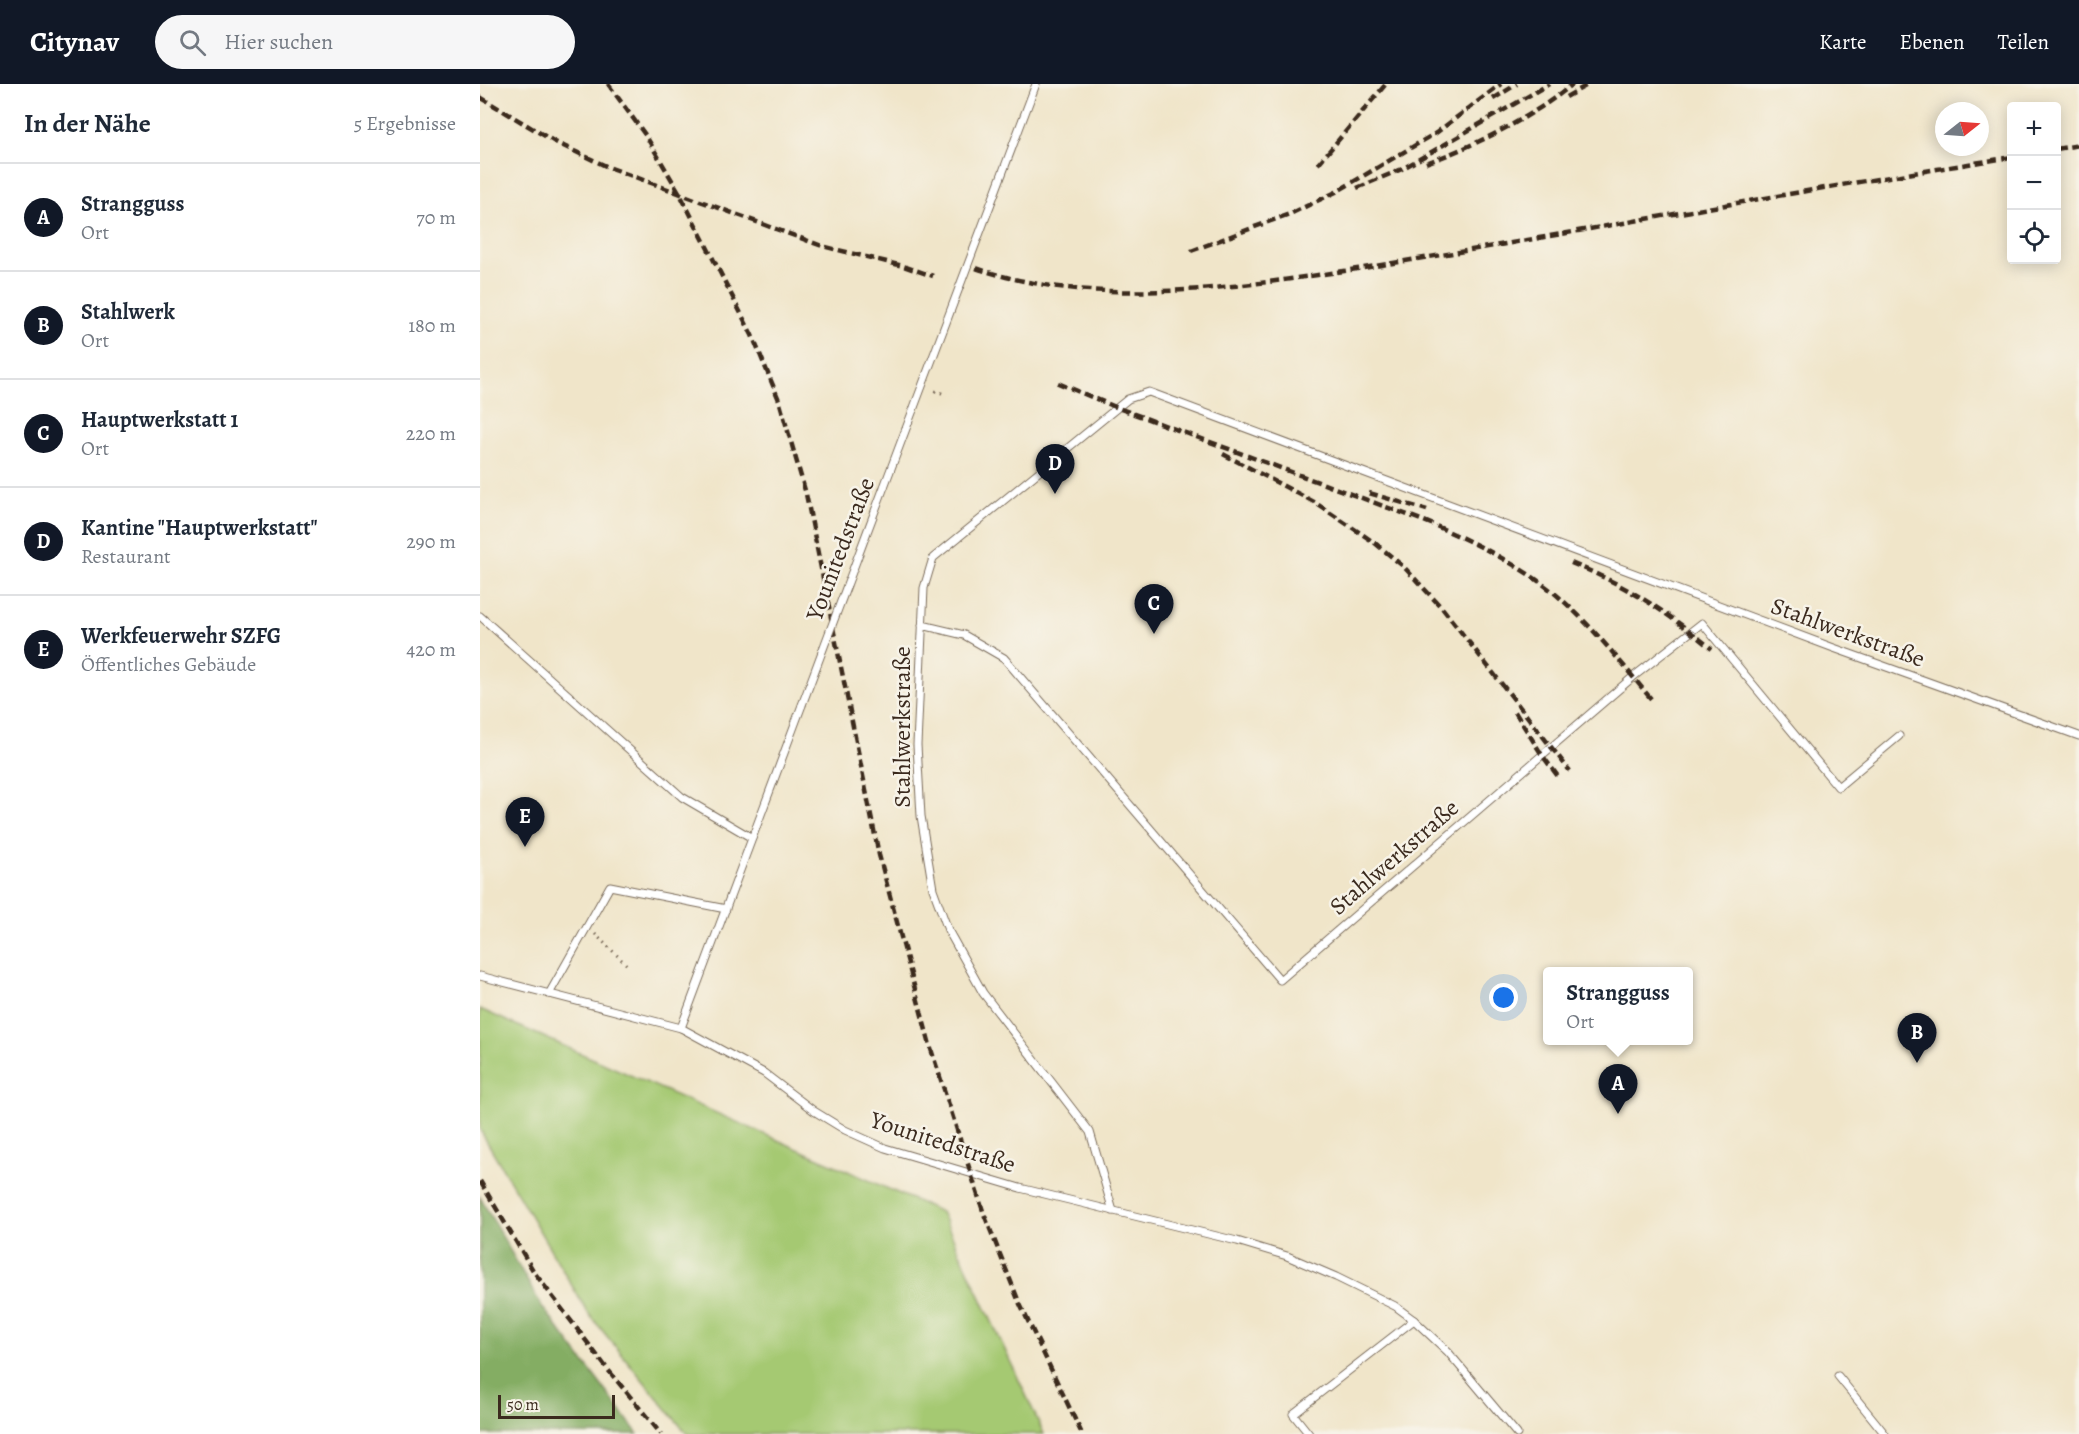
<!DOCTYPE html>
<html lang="de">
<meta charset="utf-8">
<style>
body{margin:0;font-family:Alegreya,serif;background:#f6f6f7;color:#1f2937}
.controls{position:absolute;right:18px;top:18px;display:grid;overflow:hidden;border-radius:6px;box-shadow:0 3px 15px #0003}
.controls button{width:54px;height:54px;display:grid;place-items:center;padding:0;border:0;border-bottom:2px solid #e0e1e3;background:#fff;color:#1f2937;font:30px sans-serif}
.compass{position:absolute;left:1455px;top:18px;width:54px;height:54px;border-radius:50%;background:#fff;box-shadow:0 3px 15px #0003;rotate:73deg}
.scale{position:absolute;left:18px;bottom:15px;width:117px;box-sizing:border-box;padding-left:6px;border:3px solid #3b2a1e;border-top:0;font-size:16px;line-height:21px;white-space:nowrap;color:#3b2a1e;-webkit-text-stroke:4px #f7f3e8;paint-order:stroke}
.you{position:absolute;left:1024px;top:914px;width:21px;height:21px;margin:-15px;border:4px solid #fff;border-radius:50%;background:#1a73e8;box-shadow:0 0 0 9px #1a73e833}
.badge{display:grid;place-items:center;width:39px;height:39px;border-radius:50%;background:#111827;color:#fff;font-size:20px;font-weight:700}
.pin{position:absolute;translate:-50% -50px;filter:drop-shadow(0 2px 3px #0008)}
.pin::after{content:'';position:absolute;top:32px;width:21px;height:18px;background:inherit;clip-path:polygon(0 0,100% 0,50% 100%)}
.popup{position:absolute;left:1063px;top:883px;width:150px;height:78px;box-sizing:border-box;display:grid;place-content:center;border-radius:6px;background:#fff;filter:drop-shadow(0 2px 4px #0005);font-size:20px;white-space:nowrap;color:#747a83}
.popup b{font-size:22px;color:#1f2937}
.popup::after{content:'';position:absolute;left:50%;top:100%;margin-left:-12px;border:12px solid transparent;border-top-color:#fff}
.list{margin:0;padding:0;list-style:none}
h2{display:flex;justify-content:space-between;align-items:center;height:78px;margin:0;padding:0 24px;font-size:26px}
h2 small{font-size:20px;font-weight:400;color:#747a83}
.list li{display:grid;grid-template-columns:39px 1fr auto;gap:18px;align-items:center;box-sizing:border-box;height:108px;padding:0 24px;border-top:2px solid #e0e1e3}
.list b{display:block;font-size:22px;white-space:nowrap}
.list p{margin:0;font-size:20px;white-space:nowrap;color:#747a83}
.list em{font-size:20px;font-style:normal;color:#747a83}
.icon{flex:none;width:33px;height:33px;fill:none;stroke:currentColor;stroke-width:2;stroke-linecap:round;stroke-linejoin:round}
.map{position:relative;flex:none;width:1599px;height:1350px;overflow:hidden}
header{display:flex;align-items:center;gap:36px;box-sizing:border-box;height:84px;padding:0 30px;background:#111827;color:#fff}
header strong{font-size:28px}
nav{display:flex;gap:33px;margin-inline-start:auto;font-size:21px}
.search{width:420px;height:54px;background:#f6f6f7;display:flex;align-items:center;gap:15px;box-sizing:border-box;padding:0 21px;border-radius:33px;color:#747a83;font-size:22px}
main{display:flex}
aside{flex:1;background:#fff}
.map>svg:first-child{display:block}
.green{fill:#a5c972;stroke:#707a48;stroke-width:1.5}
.forest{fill:#84ad64;stroke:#606c41;stroke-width:1.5}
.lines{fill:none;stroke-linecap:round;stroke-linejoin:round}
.lane-casing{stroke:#7a6b5a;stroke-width:9}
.path{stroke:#7a6b5a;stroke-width:3;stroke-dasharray:1.5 4.5;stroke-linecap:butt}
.lane{stroke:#fff;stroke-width:7}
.rail{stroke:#3b2a1e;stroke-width:4.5;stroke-dasharray:9 4.5;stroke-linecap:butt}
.lane-bridge-casing{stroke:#7a6b5a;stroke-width:9;stroke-linecap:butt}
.lane-bridge{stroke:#fff;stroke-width:7}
.labels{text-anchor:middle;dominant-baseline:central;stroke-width:5;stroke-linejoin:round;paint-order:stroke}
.street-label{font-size:24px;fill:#3b2a1e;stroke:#f7f3e8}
</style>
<header>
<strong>Citynav</strong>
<div class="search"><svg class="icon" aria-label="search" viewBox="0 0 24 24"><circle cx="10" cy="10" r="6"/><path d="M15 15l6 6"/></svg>Hier suchen</div>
<nav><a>Karte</a><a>Ebenen</a><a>Teilen</a></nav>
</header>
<main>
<aside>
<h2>In der Nähe<small>5 Ergebnisse</small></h2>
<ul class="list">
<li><span class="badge">A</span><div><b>Strangguss</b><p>Ort</p></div><em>70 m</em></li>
<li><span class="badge">B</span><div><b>Stahlwerk</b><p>Ort</p></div><em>180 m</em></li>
<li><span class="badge">C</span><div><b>Hauptwerkstatt 1</b><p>Ort</p></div><em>220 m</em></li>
<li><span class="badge">D</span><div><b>Kantine &quot;Hauptwerkstatt&quot;</b><p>Restaurant</p></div><em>290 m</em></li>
<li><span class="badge">E</span><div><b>Werkfeuerwehr SZFG</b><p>Öffentliches Gebäude</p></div><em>420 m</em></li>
</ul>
</aside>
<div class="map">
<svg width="1599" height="1350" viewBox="0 0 1599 1350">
<rect width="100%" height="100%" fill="#f7f3e8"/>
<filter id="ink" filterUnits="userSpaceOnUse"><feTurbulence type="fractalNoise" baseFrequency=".0167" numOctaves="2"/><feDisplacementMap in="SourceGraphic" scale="12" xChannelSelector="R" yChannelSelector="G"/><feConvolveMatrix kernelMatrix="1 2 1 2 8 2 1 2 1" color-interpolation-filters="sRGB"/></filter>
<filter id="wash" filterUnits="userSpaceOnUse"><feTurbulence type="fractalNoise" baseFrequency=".008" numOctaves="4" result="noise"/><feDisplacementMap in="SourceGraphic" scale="24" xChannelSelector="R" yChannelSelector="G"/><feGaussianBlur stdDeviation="1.35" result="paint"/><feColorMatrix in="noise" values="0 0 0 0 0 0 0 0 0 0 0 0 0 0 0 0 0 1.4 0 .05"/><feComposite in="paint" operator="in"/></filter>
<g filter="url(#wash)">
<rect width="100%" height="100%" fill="#f0e5c9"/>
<path class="green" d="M0 925 461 1128 564 1350H207L108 1229 0 1046Z"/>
<path class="forest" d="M0 1113 61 1221 158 1350H0Z"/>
</g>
<g filter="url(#ink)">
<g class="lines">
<defs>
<g id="lane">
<path d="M404 403 556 0"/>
<path d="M0 532 202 713 272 754"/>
<path d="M442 541 484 551 524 574 800 896 1153 593 1222 539 1358 703 1419 652"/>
<path d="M0 892 201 944 284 989 334 1027 365 1046 405 1064 540 1104 757 1157 807 1172 856 1193 915 1222 934 1236 968 1268 1037 1350"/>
<path d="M69 910 130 802 246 825"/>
<path d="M201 944 322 621"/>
<path d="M633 1127 610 1048 503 909 468 846 453 805 441 732 437 661 444 504 453 474 648 315 669 308 1351 563 1599 652"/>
<path d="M1358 1292 1405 1350"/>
<path d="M829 1350 813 1330 934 1236"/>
</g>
</defs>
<use href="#lane" class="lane-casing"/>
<g class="path">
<path d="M455 307 465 310"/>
<path d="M115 850 147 881"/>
</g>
<use href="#lane" class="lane"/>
<g class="rail">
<path d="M128 0 166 52 199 108 272 251 299 316 326 410 399 771 451 965 504 1130 539 1218 602 1350"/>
<path d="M0 13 75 58 128 83 342 162 423 182 453 192"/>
<path d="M1086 13 1109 0"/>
<path d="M1013 15 1037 0"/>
<path d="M1576 65 1599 61"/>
<path d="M946 79C999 60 1049 35 1093 0"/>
<path d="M838 80 906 0"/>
<path d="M877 104 922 85 1069 0"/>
<path d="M711 167 812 129 856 108 956 49 1021 0"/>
<path d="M496 184C615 225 755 204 877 185 938 175 998 165 1059 154 1216 126 1374 98 1532 73"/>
<path d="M578 299 638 324 944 437C988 455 1045 483 1080 514 1115 545 1143 581 1172 616"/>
<path d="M743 370 834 418 895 459 924 483 963 525 1090 687"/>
<path d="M889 409 947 426"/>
<path d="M1091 479C1148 502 1184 526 1232 565"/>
<path d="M1035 628 1062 671 1080 695"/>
<path d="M0 1097 54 1188 129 1287 181 1350"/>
</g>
<defs>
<path id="lane-bridge" d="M322 621 404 403"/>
</defs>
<use href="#lane-bridge" class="lane-bridge-casing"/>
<use href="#lane-bridge" class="lane-bridge"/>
</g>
</g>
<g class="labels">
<g class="street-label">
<text transform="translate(360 465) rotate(-69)">Younitedstraße</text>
<text transform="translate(1368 548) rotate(20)">Stahlwerkstraße</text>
<text transform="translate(422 643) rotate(-90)">Stahlwerkstraße</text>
<text transform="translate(914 773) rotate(-41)">Stahlwerkstraße</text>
<text transform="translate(463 1058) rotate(18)">Younitedstraße</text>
</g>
</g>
</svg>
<div class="controls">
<button>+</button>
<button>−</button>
<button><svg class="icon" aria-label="locate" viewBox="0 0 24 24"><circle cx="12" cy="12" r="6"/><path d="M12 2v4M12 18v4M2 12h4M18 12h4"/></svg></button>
</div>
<svg class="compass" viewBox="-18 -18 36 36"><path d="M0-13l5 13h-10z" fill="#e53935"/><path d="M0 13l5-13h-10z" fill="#747a83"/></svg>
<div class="scale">50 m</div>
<div class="you"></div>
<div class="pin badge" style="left:1138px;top:1030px">A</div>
<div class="popup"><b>Strangguss</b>Ort</div>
<div class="pin badge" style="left:1437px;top:979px">B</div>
<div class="pin badge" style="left:674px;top:550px">C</div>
<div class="pin badge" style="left:575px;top:410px">D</div>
<div class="pin badge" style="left:45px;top:763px">E</div>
</div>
</main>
